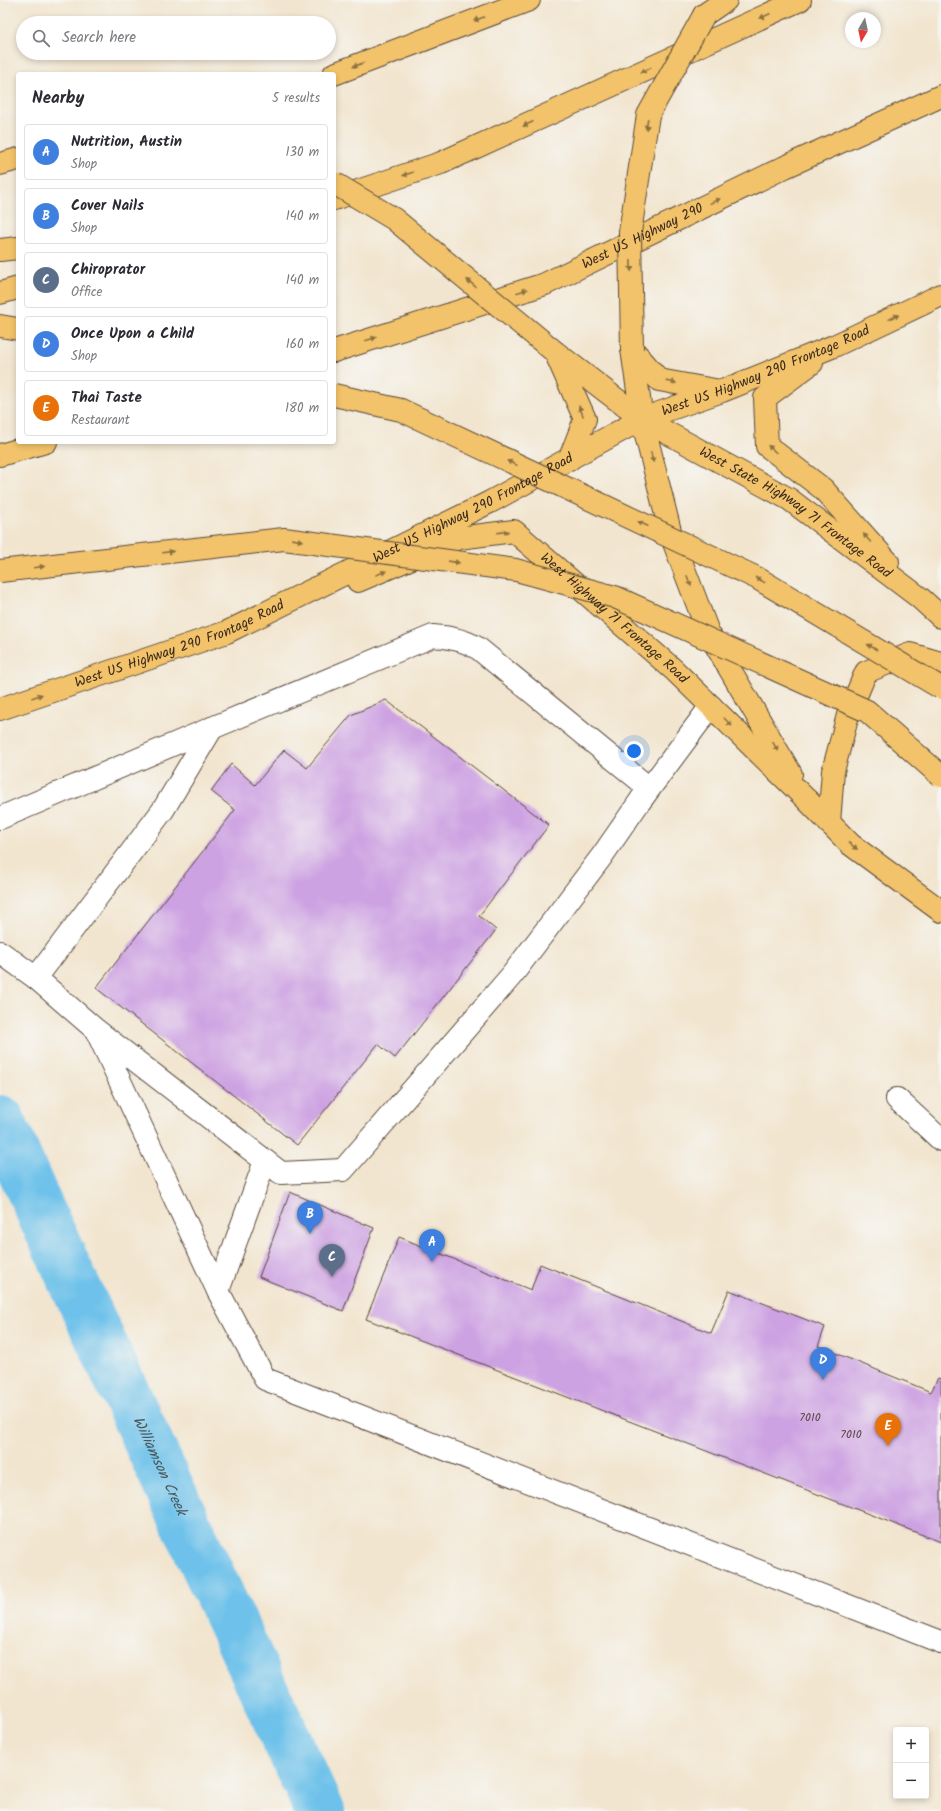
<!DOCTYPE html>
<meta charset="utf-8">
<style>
body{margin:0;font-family:Kalam,sans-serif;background:#f7f7f7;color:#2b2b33}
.controls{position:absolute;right:12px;bottom:12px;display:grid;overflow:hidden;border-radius:4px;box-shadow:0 2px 6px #0003}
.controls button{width:36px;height:36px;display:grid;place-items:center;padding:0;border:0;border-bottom:1px solid #e1e1e2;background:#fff;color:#2b2b33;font:20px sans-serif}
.compass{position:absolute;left:845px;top:12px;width:36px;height:36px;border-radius:50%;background:#fff;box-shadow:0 2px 6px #0003;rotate:189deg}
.you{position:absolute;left:634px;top:751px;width:14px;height:14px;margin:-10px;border:3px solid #fff;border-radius:50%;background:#1a73e8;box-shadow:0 0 0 6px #1a73e833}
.badge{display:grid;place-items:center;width:26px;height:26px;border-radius:50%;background:#ea580c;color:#fff;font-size:13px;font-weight:700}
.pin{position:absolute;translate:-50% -33px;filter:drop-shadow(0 1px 2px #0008)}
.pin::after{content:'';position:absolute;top:21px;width:14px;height:12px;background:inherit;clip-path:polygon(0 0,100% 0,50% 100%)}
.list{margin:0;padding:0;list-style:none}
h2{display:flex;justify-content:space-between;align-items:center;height:52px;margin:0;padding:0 16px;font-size:17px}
h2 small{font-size:13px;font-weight:400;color:#7c7c81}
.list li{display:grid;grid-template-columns:26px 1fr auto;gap:12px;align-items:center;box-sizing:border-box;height:56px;margin:0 8px 8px;padding:0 8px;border:1px solid #e1e1e2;border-radius:4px}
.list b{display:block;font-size:15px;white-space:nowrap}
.list p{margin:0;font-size:13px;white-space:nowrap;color:#7c7c81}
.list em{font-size:13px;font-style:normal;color:#7c7c81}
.icon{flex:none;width:22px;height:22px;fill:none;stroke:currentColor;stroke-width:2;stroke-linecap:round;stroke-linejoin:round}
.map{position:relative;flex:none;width:941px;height:1811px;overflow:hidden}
.search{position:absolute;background:#fff;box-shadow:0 2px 6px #0003;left:16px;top:16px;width:320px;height:44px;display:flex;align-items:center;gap:10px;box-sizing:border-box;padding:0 14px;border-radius:22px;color:#7c7c81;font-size:15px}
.panel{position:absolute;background:#fff;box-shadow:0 2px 6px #0003;left:16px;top:72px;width:320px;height:372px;border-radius:4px}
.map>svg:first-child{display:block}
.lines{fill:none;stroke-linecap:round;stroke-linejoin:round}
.river{stroke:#6dc1ea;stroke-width:50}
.building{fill:#cda2e2}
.minor-casing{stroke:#564639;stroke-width:24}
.major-casing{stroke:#564639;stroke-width:24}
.highway-casing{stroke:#564639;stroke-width:24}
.minor{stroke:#fff;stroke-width:22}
.major{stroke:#f2c36a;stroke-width:22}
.highway{stroke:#f2c36a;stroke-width:22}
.major-bridge-casing{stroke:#564639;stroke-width:24;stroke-linecap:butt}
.highway-bridge-casing{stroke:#564639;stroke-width:24;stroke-linecap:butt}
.major-bridge{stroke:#f2c36a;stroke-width:22}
.highway-bridge{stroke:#f2c36a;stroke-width:22}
.oneway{fill:#8d6f40}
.labels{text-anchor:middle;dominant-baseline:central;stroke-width:3;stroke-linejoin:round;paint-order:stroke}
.number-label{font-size:12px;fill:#60484f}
.street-label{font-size:14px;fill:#3b2a1e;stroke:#f6f6f2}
.water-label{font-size:15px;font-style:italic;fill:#4a575b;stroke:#f6f6f2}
</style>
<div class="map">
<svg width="941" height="1811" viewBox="0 0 941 1811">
<rect width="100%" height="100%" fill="#f6f6f2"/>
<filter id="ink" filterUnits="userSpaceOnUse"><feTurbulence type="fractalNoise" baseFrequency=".025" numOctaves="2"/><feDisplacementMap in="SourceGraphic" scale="8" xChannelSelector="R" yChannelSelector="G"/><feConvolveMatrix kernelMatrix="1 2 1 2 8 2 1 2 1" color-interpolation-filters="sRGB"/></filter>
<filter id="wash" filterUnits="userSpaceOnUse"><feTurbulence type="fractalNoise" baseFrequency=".012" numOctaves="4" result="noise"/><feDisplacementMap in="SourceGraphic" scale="16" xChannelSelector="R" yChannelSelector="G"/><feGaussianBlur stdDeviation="0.9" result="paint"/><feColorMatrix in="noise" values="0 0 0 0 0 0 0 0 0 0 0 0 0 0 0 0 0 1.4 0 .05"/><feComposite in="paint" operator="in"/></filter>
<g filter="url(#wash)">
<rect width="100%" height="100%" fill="#f2e5cf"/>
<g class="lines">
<path class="river" id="s1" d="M0 1120 39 1208 320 1811"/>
</g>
<g id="blocks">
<g class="building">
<path d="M386 700 549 825 479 916 496 930 395 1058 378 1044 297 1145 96 988 235 810 211 791 231 764 255 785 284 750 307 768 351 715Z"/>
<path d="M290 1192 374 1228 343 1311 259 1277Z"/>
<path d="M399 1237 531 1290 540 1264 711 1333 729 1290 825 1327 818 1346 931 1392 938 1378 941 1379V1542L366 1319Z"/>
</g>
</g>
</g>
<g filter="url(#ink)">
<use href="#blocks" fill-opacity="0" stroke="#564639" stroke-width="1"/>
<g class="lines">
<defs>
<g id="minor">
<path d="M641 800 711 706"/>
<path d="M0 818 212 728 433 636C450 637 465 640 479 649L649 788 602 856 512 975 343 1170 281 1173 96 1030 36 978 0 952"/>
<path d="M36 978 163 810 212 728"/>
<path d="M98 1034 218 1291 265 1379 941 1642"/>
<path d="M897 1099 941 1140"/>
<path d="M218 1291 265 1161"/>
</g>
<g id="major">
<path d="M704 15 726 0"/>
<path d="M334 74 529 0"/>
<path d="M0 164 18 159"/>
<path d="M632 349 642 419 671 535 708 632 791 774"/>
<path d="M632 349 659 380 720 391"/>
<path id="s2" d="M555 352 642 419 789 499 920 598 941 617"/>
<path d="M556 354 585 419 569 460"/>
<path d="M812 363 765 398 767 446 823 489 888 562"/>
<path id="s3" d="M358 581 459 538 514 531 674 670 806 799 850 844 941 911"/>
<path id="s4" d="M0 709 227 632 490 502 642 419 722 391 834 346 941 295"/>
<path d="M829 823 833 771 848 715 866 672 910 654 941 663"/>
</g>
<g id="highway">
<path d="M334 199 441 163 800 0"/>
<path d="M0 250 18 248"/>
<path d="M0 293 18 288"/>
<path d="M0 326 18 329"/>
<path id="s5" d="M334 351 545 284 785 167 941 96"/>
<path d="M0 455 46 442"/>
</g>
</defs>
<use href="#minor" class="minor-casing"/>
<use href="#major" class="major-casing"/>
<use href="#highway" class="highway-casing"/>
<use href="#minor" class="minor"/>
<use href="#major" class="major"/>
<use href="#highway" class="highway"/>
<defs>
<g id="major-bridge">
<path d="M334 183 394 219 555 352"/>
<path d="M632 349 630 232 648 115 704 15"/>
</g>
<g id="highway-bridge">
<path d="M334 395 401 410 757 578 941 688"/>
<path d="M0 571 284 539 516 570 615 597 867 711 941 776"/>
</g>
</defs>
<use href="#major-bridge" class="major-bridge-casing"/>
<use href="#highway-bridge" class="highway-bridge-casing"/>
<use href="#major-bridge" class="major-bridge"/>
<use href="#highway-bridge" class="highway-bridge"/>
</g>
<defs><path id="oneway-solid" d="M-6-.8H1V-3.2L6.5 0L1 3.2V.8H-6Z"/></defs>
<g class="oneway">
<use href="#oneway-solid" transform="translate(765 16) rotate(155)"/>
<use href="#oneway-solid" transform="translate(479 19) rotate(159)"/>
<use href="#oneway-solid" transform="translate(358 65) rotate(159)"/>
<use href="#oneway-solid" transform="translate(646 70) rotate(156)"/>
<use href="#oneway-solid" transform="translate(528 124) rotate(156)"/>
<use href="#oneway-solid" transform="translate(647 124) rotate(99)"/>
<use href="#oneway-solid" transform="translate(408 174) rotate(161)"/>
<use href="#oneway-solid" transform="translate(715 201) rotate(-26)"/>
<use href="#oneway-solid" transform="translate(631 266) rotate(89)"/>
<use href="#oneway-solid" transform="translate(471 283) rotate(-140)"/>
<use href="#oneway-solid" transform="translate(522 291) rotate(-18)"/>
<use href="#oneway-solid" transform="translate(894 317) rotate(-26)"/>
<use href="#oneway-solid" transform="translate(371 339) rotate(-18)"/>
<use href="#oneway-solid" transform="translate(671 382) rotate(10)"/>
<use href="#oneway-solid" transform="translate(581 411) rotate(-114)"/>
<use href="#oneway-solid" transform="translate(772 449) rotate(-138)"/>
<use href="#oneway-solid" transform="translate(652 457) rotate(76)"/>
<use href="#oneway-solid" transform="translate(512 463) rotate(-155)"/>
<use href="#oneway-solid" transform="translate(643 524) rotate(-155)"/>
<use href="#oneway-solid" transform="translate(503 532) rotate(-7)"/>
<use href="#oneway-solid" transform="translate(867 538) rotate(-131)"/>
<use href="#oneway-solid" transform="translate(297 540) rotate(8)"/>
<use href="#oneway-solid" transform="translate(168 552) rotate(-7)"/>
<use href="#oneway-solid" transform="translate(454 562) rotate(8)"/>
<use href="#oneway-solid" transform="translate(39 567) rotate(-7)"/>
<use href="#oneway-solid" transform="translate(381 573) rotate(-21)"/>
<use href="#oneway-solid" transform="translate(760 580) rotate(-151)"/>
<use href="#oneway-solid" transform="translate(689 581) rotate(69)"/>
<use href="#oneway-solid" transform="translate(872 647) rotate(-149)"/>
<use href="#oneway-solid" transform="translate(37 696) rotate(-19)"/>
<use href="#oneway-solid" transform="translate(728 722) rotate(45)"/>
<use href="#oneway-solid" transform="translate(775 746) rotate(60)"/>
<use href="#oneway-solid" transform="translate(853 846) rotate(38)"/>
</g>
</g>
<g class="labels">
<g class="number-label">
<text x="810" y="1417">7010</text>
<text x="851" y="1434">7010</text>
</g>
<g class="street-label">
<text stroke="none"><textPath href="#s5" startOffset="330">West US Highway 290</textPath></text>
<text stroke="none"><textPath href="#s4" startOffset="839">West US Highway 290 Frontage Road</textPath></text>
<text stroke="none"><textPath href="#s4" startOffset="515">West US Highway 290 Frontage Road</textPath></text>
<text stroke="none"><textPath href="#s2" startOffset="290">West State Highway 71 Frontage Road</textPath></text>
<text stroke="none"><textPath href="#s3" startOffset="298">West Highway 71 Frontage Road</textPath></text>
<text stroke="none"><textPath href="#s4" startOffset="191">West US Highway 290 Frontage Road</textPath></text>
</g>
<g class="water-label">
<text stroke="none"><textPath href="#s1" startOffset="381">Williamson Creek</textPath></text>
</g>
</g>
</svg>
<div class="controls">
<button>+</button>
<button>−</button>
</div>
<svg class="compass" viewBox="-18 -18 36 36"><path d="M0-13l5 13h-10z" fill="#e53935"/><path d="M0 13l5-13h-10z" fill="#7c7c81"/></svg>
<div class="you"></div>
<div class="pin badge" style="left:432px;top:1262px;background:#3f7fe0">A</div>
<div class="pin badge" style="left:310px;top:1234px;background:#3f7fe0">B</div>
<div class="pin badge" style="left:332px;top:1277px;background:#5c6f8a">C</div>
<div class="pin badge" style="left:823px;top:1380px;background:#3f7fe0">D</div>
<div class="pin badge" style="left:888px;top:1446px;background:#e8710a">E</div>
<div class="search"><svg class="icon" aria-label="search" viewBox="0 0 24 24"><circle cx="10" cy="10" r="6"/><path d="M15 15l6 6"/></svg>Search here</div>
<section class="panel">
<h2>Nearby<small>5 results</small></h2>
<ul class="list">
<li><span class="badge" style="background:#3f7fe0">A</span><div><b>Nutrition, Austin</b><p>Shop</p></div><em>130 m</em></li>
<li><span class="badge" style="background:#3f7fe0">B</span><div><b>Cover Nails</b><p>Shop</p></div><em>140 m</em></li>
<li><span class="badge" style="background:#5c6f8a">C</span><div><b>Chiroprator</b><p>Office</p></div><em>140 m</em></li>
<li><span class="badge" style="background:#3f7fe0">D</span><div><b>Once Upon a Child</b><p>Shop</p></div><em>160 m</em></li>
<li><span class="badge" style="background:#e8710a">E</span><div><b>Thai Taste</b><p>Restaurant</p></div><em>180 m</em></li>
</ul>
</section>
</div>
